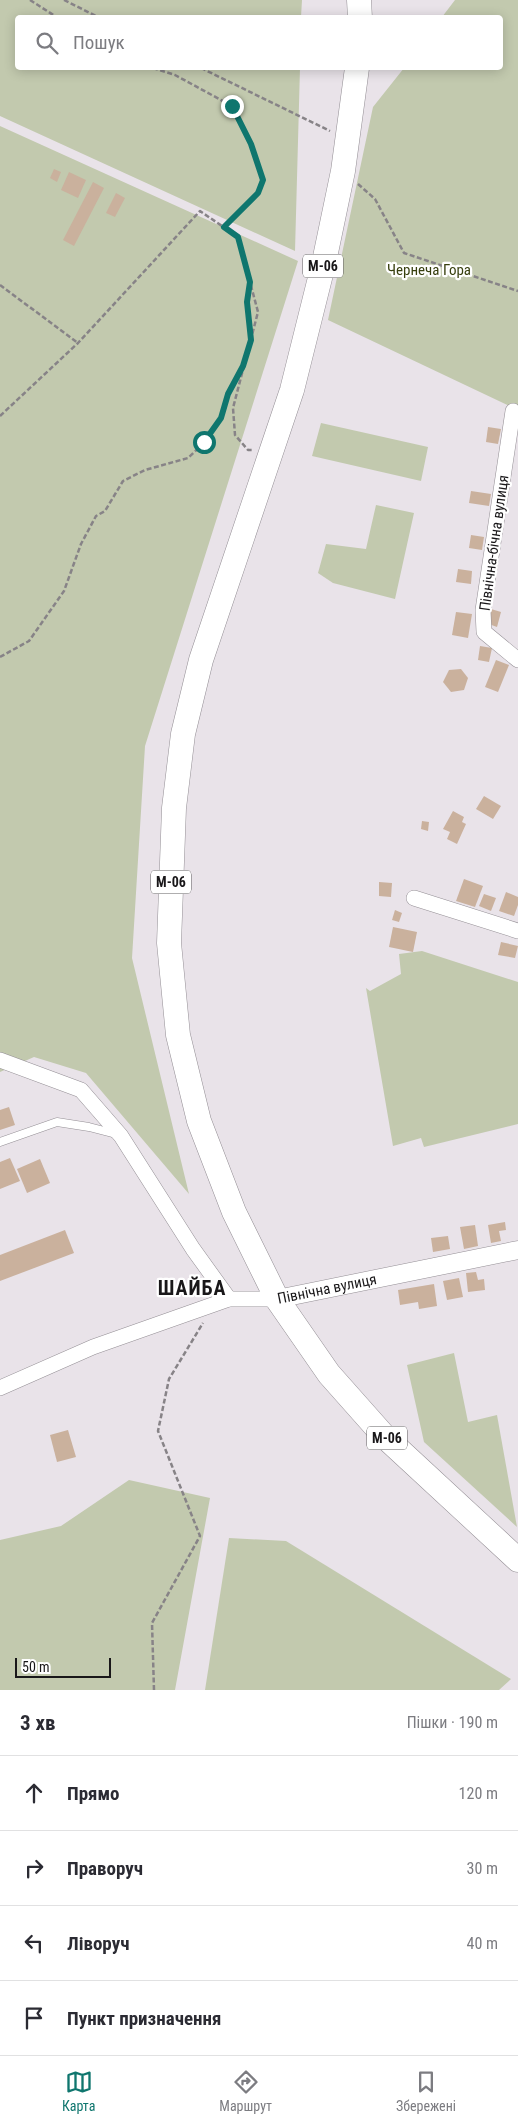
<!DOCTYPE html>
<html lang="uk">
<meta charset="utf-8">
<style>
body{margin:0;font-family:"Roboto Condensed",sans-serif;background:#f2f2f3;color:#2b2b33}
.scale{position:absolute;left:15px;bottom:12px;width:96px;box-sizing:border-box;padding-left:5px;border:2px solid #191719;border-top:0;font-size:14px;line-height:18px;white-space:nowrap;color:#191719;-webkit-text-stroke:4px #fff;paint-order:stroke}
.stop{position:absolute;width:15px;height:15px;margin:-11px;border:4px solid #0f766e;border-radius:50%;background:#fff}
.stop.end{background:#0f766e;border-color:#fff;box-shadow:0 1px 5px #0008}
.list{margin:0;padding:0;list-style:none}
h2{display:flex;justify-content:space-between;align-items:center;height:65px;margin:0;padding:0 20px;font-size:21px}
h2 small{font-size:16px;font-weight:400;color:#7c7c81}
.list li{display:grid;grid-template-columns:32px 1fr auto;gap:15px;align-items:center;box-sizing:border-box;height:75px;padding:0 20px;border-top:1px solid #e1e1e2}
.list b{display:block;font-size:19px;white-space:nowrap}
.list em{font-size:16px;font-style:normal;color:#7c7c81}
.icon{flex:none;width:28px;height:28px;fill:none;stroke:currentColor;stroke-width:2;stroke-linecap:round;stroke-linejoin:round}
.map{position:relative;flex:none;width:518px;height:1690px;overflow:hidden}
.search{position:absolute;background:#fff;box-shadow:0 2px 12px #0003;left:15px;right:15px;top:15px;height:55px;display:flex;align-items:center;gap:12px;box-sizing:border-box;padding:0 18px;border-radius:5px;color:#7c7c81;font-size:19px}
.sheet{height:365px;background:#fff}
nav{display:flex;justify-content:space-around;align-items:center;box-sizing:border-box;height:70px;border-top:1px solid #e1e1e2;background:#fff;font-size:14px;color:#7c7c81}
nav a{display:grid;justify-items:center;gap:2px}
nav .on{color:#0f766e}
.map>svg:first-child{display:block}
.green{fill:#c2c9ae}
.building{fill:#cab19d}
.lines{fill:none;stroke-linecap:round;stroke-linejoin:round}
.service-casing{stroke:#948f95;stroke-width:9}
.minor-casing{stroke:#948f95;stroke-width:16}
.tertiary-casing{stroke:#948f95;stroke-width:19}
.trunk-casing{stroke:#948f95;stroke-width:25}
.path{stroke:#878387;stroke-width:2.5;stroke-dasharray:5 2.5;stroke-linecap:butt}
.service{stroke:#fff;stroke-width:8}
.minor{stroke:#fff;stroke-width:15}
.tertiary{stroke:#fff;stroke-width:18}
.trunk{stroke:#fff;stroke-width:24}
.route{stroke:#0f766e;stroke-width:6}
.labels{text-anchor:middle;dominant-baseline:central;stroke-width:4.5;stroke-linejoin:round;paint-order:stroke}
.shield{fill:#fff;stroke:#5e5d5e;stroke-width:1}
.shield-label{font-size:14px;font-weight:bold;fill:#191719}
.park-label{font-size:15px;fill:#373f0e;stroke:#fff}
.street-label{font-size:15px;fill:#191719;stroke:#fff}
.district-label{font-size:20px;font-weight:bold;letter-spacing:1px;fill:#191719;stroke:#fff}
</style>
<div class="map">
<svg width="518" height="1690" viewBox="0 0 518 1690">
<rect width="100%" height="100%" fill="#e9e3e9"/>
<g class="green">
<path d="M0 0H302L301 17 18 18V68H300L295 251 0 116Z"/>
<path d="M455 0H518V410L328 320 373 107 404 68H500V18L442 17Z"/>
<path d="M0 126 298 261 145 746 132 958 189 1194 86 1073 34 1057 0 1072Z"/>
<path d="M321 423 428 447 421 481 312 456Z"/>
<path d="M376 505 414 513 395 599 333 583 318 573 326 544 366 549Z"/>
<path d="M422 951 518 982V1124L424 1147 421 1138 393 1146 366 988 370 991 401 974 399 954Z"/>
<path d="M454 1353 468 1422 497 1415 517 1527 424 1442 407 1365Z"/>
<path d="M129 1480 210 1498 175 1690H0V1540L61 1526Z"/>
<path d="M229 1538 286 1541 511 1679 499 1690H205Z"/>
</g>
<g class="building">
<path d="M54 169 61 172 57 182 50 178Z"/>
<path d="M69 172 86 180 78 198 61 190Z"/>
<path d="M93 182 104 188 74 246 63 240Z"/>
<path d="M116 193 125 198 115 217 106 213Z"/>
<path d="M488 427 501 429 498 444 486 442Z"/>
<path d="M471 491 491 494 489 506 469 503Z"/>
<path d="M471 535 484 537 482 550 469 548Z"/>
<path d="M458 569 472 571 471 584 456 582Z"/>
<path d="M491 609 501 612 497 627 486 623Z"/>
<path d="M456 612 472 614 468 638 452 635Z"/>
<path d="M480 646 492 648 489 662 478 660Z"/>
<path d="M496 660 509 665 498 692 485 687Z"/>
<path d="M461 669 468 678 464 690 451 692 443 682 449 670Z"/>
<path d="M484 796 501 806 493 819 476 809Z"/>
<path d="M453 811 464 817 462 822 466 824 457 844 447 839 450 832 443 829Z"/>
<path d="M422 821 429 822 428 831 421 829Z"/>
<path d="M464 879 483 886 475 907 456 901Z"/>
<path d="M379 882 392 883 391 897 379 896Z"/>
<path d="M506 892 518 897V905L514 916 499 911Z"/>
<path d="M484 894 496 898 491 911 479 906Z"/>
<path d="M395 910 402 913 399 922 392 920Z"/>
<path d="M393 927 417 932 413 952 389 947Z"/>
<path d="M501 942 518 946 515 958 498 955Z"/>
<path d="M9 1107 15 1125 0 1130V1110Z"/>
<path d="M10 1158 20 1181 0 1189V1162Z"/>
<path d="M40 1159 50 1183 27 1193 17 1169Z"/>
<path d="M505 1222 506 1230 499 1231 501 1241 491 1243 488 1225Z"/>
<path d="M475 1225 478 1246 464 1249 460 1227Z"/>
<path d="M65 1230 74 1253 0 1281V1255Z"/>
<path d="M448 1236 450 1249 433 1252 431 1238Z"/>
<path d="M476 1272 478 1280 484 1279 485 1290 468 1292 466 1273Z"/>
<path d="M459 1278 463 1297 447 1300 443 1281Z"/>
<path d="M434 1284 437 1306 419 1309 418 1302 400 1305 398 1290Z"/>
<path d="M68 1430 76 1457 57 1462 50 1435Z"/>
</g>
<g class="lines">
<defs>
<path id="service" d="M0 1142 57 1122 89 1127 116 1134"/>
<g id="minor">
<path d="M513 411 483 610 484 632 518 660"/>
<path d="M414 898 518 931"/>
<path d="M0 1060 81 1090 121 1136 193 1249 229 1299"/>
<path d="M0 1388 93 1347 229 1299H277"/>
</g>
<g id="tertiary">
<path id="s1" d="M277 1299 518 1250"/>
</g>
<g id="trunk">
<path d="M359 0 360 18"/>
<path d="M357 68 343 171 324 262 292 390 201 660 183 734 174 808 169 943 178 1035 199 1121 234 1212 277 1299 329 1374 384 1436 518 1560"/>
</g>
</defs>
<use href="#service" class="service-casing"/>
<use href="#minor" class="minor-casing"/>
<use href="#tertiary" class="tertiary-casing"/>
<use href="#trunk" class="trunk-casing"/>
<g class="path">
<path d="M30 0 58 18"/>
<path d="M64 0 100 18"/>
<path d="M153 68 175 75 232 106 251 144 263 180 258 193 224 227"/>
<path d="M201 68 330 131"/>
<path d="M358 184 375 199 404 253 518 291"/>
<path d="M250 283 247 302 251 337"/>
<path d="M0 285 78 343"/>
<path d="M0 416 78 343 200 211 238 237 258 312 233 408 235 435 248 450H252"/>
<path d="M0 657 29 641 64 591 81 544 96 516 105 511 123 481 145 470 188 458 204 443 221 418 228 394 243 366"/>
<path d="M154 1690 152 1623 200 1536 158 1431 169 1379 203 1323"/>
</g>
<use href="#service" class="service"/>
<use href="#minor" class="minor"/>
<use href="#tertiary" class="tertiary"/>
<use href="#trunk" class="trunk"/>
</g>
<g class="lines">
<path class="route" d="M204 442 221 418 228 394 243 366 251 340 247 302 250 282 238 237 224 227 258 193 263 180 251 144 232 106"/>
</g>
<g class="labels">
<g class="shield">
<rect x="303" y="254.5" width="40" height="23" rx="4"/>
<rect x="151" y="870.5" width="40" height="23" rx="4"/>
<rect x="367" y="1426.5" width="40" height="23" rx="4"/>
</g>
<g class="shield-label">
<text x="323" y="266">М-06</text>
<text x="171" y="882">М-06</text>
<text x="387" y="1438">М-06</text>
</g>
<g class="park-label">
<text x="429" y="270">Чернеча Гора</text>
</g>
<g class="street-label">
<text transform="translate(494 543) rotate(-82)">Північна-бічна вулиця</text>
<text stroke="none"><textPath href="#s1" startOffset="51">Північна вулиця</textPath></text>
</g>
<g class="district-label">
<text x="192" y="1288">ШАЙБА</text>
</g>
</g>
</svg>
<div class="scale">50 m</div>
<div class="stop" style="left:204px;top:442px"></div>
<div class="stop end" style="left:232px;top:106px"></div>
<div class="search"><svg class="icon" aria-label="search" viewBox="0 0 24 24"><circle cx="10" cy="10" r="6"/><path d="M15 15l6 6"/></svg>Пошук</div>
</div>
<section class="sheet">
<h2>3 хв<small>Пішки · 190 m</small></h2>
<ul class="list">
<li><svg class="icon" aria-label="ahead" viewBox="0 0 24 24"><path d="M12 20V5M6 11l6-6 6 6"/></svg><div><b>Прямо</b></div><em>120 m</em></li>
<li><svg class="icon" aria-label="right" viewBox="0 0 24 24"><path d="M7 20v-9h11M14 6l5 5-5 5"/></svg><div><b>Праворуч</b></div><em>30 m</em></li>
<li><svg class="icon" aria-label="left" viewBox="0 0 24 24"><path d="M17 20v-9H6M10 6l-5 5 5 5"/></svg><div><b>Ліворуч</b></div><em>40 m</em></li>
<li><svg class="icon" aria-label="arrive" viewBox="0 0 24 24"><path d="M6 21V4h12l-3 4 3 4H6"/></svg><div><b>Пункт призначення</b></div></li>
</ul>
</section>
<nav>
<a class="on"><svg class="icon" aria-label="map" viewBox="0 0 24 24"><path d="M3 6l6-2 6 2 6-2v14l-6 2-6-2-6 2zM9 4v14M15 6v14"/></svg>Карта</a>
<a><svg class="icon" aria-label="directions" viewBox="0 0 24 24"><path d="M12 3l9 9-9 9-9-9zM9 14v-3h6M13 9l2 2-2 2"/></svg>Маршрут</a>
<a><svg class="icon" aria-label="saved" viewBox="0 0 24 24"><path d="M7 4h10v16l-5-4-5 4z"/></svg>Збережені</a>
</nav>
